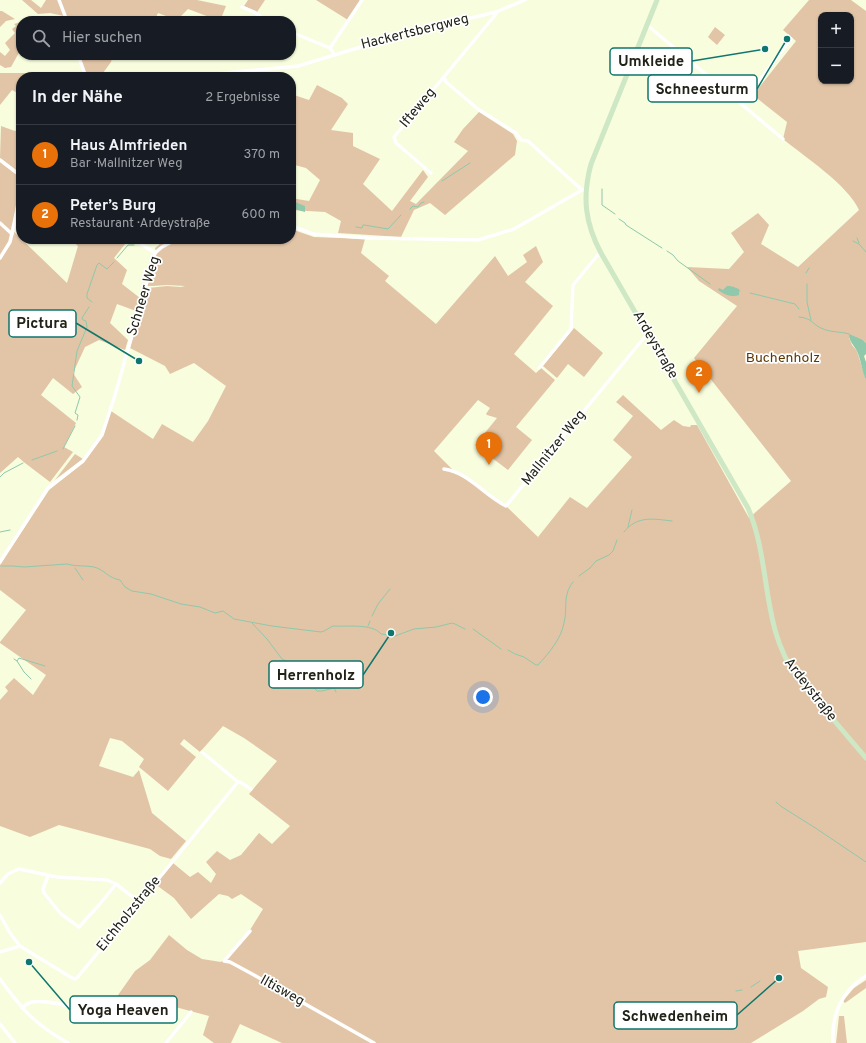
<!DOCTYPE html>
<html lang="de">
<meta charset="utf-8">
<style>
body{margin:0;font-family:Overpass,sans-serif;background:#20242c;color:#f1f3f6}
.controls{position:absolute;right:12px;top:12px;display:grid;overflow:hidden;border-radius:8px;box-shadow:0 1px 3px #0004}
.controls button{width:36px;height:36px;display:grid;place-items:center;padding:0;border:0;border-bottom:1px solid #363941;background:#171b24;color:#f1f3f6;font:20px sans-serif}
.you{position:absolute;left:483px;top:697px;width:14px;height:14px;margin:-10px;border:3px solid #fff;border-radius:50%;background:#1a73e8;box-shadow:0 0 0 6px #1a73e833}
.badge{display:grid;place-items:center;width:26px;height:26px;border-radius:50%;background:#2563eb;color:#fff;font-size:13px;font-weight:700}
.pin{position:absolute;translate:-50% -33px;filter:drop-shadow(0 1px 2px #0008)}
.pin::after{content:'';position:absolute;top:21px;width:14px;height:12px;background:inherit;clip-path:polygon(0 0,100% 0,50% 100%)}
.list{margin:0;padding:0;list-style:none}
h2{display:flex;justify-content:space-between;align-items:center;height:52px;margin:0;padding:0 16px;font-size:17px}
h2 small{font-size:13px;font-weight:400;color:#9ea1a6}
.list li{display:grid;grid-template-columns:26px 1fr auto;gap:12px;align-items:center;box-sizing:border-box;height:60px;padding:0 16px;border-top:1px solid #363941}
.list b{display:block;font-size:15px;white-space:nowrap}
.list p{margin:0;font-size:13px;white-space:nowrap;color:#9ea1a6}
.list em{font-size:13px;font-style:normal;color:#9ea1a6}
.icon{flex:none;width:22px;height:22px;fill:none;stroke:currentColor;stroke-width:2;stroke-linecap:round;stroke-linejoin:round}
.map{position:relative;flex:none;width:866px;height:1043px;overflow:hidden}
.search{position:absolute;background:#171b24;box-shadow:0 1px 3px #0004;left:16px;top:16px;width:280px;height:44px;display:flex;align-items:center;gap:10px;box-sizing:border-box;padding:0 14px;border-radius:16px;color:#9ea1a6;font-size:15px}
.panel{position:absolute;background:#171b24;box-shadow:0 1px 3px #0004;left:16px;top:72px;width:280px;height:172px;border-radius:16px}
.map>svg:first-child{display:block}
.green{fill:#e2c5a7;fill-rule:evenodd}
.water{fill:#8fc8ab}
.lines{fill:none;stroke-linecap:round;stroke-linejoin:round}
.stream{stroke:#8fc8ab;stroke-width:1}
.street{stroke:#fff;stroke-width:3.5}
.secondary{stroke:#cee7c4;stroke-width:5}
.labels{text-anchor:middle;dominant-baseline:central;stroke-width:3.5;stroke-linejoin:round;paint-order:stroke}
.street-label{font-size:14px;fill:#222318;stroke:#fff}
.park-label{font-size:14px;fill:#5d3802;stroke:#fff}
.leader{fill:none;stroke:#0f766e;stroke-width:1.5}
.callout-dot{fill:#0f766e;stroke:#fff;stroke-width:1.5}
.callout{fill:#fff;stroke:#0f766e;stroke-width:1.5}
.callout-label{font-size:15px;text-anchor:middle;font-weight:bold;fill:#222318}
</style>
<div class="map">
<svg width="866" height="1043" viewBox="0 0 866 1043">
<rect width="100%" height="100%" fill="#f7fddd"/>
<g class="green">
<path d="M22 0H31L41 8 46 0H58L64 16 50 13 38 14Z"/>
<path d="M60 0H197L226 6 220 21 188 9 177 20 158 13 154 21H67Z"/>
<path d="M248 0H265L257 12 244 6Z"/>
<path d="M316 0H360L348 20Z"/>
<path d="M809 0H851L866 11V343L863 340 849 338 852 345 857 351 866 380V942L798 951 801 968 828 987 826 997 819 999 803 1011 751 1043H282L240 1024 231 1043H214L203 1035 209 1016 134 996 125 1003 116 998 135 971 150 960 169 935 187 950 202 959 221 962 250 930 263 909 241 894 232 899 228 896 219 894 191 919 174 898 155 884 173 863 190 877 198 872 211 883 216 874 206 862 217 851 230 860 241 855 259 833 272 844 290 826 249 794 277 761 244 738 223 726 200 752 184 739 180 744 196 757 168 791 139 767 144 759 122 741 110 738 99 766 133 777 139 770 152 813 186 841 171 859 160 856 150 849 59 825 30 837 0 826V700L8 691 5 687 14 678 33 695 46 675 0 643V642L26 610 0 590V565L49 490 84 462 103 436 111 411 153 439 162 424 193 442 208 421 226 386 194 363 170 374 165 366 130 348 148 288 167 286 181 287 185 286 167 285 153 286H147C151 275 159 259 155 248L159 245 163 239H291V229L314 237 365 239 361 253 389 276 385 281 436 324 495 256 508 276 527 262 523 255 536 246 543 262 525 282 553 306 514 354 536 373 541 368 555 380 516 427 532 440 508 470 475 445 497 418 487 415 486 414 490 408 478 400 434 451 453 470 506 506 539 538 538 537 570 497 587 508 632 457 613 440 633 416 616 402 623 395 661 430 674 420 683 426 690 427 691 425H697L749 518 791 481 694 358 737 306 699 281 687 267 729 269 744 252 731 233 758 213 769 225 761 244 798 267 859 210C848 185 805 157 783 139L787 122 753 95 796 41 783 30ZM821 15H851V81H821Z"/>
<path d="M0 11H2L15 19 6 21 0 27Z"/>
<path d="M21 22V49L11 67 5 68 0 65V52L5 56 10 50 5 43 15 33 12 29 16 26 14 24Z"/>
<path d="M715 27 725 35 717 45 708 37Z"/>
<path d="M79 55H113L111 62 100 77H87Z"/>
<path d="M0 73H24L37 75 36 77H21V95L12 90 0 105Z"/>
<path d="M317 85 342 98 348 104 331 130 353 133V146L380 159 363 184 392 211 423 170 428 177 410 201 416 204 468 151 454 142 463 129 479 112 513 134 517 141 515 155 445 215 430 203 414 210 401 237 338 233 341 221 325 212 291 210V198L309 201 320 180 306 168 291 164V94L309 100Z"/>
<path d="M1 126 15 131 21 128V175L0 158Z"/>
<path d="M0 161 21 178V187L17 198 12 230 67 283 78 246 70 239H129L114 258 127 270 122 284 140 298 136 311 117 304 110 323 128 340 125 350 99 340 85 347 73 373 82 387 73 394 53 378 41 395 76 423 64 447 73 452 50 482 25 463 18 457 0 473Z"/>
<path d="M574 328 603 353 584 377 568 364 557 378 543 366Z"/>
<path d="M75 454 83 459 55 480Z"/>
<path d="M866 980V988L845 1003 843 1001 854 988Z"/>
<path d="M839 1016H844L847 1043H836Z"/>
</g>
<g class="water">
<path d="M295 202 305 206V212L294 209 292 207Z"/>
<path d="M727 286H730L739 289V295C731 298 724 294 718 290L719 288 723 290Z"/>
<path d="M849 334 863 340 866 343V354L864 356 866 362V380C862 371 861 360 857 351 854 345 849 342 849 334Z"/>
</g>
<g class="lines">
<g class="stream">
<path d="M442 181 470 163"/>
<path d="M602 189V205L615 214"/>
<path d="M410 209 413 206 418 207 421 203 424 202"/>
<path d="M619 219 625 223 626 225 662 248"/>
<path d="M356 227 362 228 363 225H364L388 229 401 215"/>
<path d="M857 238 859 243"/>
<path d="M853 241 859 244 866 252"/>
<path d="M667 251 673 255 678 261 710 284"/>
<path d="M117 258 128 245H134"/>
<path d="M806 273 809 268"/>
<path d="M807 284V302L811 320"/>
<path d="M733 287 740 291"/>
<path d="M750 293 795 304 799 309"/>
<path d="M92 302 87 298V294L97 265 99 263 107 269 114 262"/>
<path d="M799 317C812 318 812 324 821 328 831 333 840 331 849 334"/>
<path d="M77 420 78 415 75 413 80 397 72 386 77 351 87 327 86 321 83 320 82 318 89 307"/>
<path d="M63 449 75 426"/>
<path d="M32 460 57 451"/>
<path d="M0 477 4 473 23 463"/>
<path d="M628 527 632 510"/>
<path d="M0 532 10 530"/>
<path d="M624 532C637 515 654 519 672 521"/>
<path d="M1 566H13L24 567 67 564C77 567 84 565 94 567 105 570 108 578 120 580L125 587 132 591 151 594 181 604 200 607 215 613 223 611 234 619 272 626 321 632C326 631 328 628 333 626 346 627 372 623 381 634L395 636 414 629 436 627 452 623 455 624 465 629"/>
<path d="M75 568 83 580"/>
<path d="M579 576 590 568 596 561 609 555 613 551 617 540"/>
<path d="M372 616 378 604 390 589"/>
<path d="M252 623 267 639 282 659 291 663 306 674 314 688 317 691H322L334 688 336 692"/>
<path d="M368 626 370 621"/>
<path d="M473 629 501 649"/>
<path d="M508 650 515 654 524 657 536 665H538C549 653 561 639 564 623 568 607 562 596 573 582"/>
<path d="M14 659 17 661 19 658 45 666"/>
<path d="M17 661 24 672 31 679"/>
<path d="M776 802 782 807 817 829 866 862"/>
<path d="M751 987 760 981"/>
<path d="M736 991 742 990"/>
</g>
<g class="street">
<path d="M59 0 67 21"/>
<path d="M242 7 254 12 267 21"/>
<path d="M647 25 783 139"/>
<path d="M291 32 330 48 334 54"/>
<path d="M330 48 362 0"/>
<path d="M78 55 86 77"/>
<path d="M181 77 298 66 404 34 496 12 525 0"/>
<path d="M444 77 446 82 478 109 516 133 521 140 528 141 582 190"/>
<path d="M741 104 791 39"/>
<path d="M0 160 21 176"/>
<path d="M431 173 396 143 394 137 496 14V12"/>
<path d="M0 223 12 234"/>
<path d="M291 226 314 234 368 238 478 240 514 229 582 190H586"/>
<path d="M134 239 155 253"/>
<path d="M0 258 10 242 21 192"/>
<path d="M539 368 571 329 573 285 597 256 601 253"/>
<path d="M444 469C468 472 484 495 506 506L648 333"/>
<path d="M0 562 48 488 83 461 102 435 116 392 155 253 162 247 177 239"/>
<path d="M238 782H240L251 789"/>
<path d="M48 876 43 889 44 893 61 914 79 927 99 905 116 884"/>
<path d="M0 883 8 874 19 869 57 877 107 880 116 884 139 902"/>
<path d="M0 915 10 933 20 946"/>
<path d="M250 931 224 961 230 962 254 975 374 1043"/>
<path d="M0 952 20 946 72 978 75 979 77 978 238 782 202 752"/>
<path d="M0 979C22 1009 34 1024 68 1043"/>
<path d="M22 1008C25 1005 28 1003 32 1002 47 999 76 1008 91 1011L96 1010"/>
<path d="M0 1024 15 1043"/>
<path d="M166 1043 191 1012"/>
<path d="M833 1043C831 1015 842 990 866 976"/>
</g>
<path class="secondary" d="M657 0 591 164C582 197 585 223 601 253L748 508C772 564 760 626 797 677L866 758"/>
</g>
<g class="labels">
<g class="street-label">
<text transform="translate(415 32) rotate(-14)">Hackertsbergweg</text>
<text transform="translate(418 108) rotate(-50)">Ifteweg</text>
<text transform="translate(144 296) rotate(-73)">Schneer Weg</text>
<text transform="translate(655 345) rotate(60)">Ardeystraße</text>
<text transform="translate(554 448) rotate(-51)">Mallnitzer Weg</text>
<text transform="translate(810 690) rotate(52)">Ardeystraße</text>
<text transform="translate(129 914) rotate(-51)">Eichholzstraße</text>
<text transform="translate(282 991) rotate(29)">Iltisweg</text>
</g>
<g class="park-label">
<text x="783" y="358">Buchenholz</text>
</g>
</g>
<path class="leader" d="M765 49L692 61M787 39L757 89M139 361L76 323M391 633L363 675M29 962L70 1010M779 978L737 1015"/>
<g class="callout-dot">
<circle cx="765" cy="49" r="4"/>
<circle cx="787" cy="39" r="4"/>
<circle cx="139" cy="361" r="4"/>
<circle cx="391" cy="633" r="4"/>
<circle cx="29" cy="962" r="4"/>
<circle cx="779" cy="978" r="4"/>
</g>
<g class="callout">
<rect x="610" y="48" width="82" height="27" rx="4"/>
<rect x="648" y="75" width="109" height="27" rx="4"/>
<rect x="9" y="310" width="67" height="27" rx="4"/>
<rect x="269" y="661" width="94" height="27" rx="4"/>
<rect x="70" y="996" width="107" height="27" rx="4"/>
<rect x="614" y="1002" width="123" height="27" rx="4"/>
</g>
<g class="callout-label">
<text x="651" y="66">Umkleide</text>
<text x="702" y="94">Schneesturm</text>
<text x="42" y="328">Pictura</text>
<text x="316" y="680">Herrenholz</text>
<text x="123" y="1015">Yoga Heaven</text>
<text x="675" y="1021">Schwedenheim</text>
</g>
</svg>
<div class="controls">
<button>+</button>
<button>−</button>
</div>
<div class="you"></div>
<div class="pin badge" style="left:489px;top:465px;background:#e8710a">1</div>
<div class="pin badge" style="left:699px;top:393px;background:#e8710a">2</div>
<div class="search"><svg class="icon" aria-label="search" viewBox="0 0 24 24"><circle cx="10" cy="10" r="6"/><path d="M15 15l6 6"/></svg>Hier suchen</div>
<section class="panel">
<h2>In der Nähe<small>2 Ergebnisse</small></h2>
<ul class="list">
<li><span class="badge" style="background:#e8710a">1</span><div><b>Haus Almfrieden</b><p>Bar · Mallnitzer Weg</p></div><em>370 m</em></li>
<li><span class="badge" style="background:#e8710a">2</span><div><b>Peter’s Burg</b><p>Restaurant · Ardeystraße</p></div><em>600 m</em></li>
</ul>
</section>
</div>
